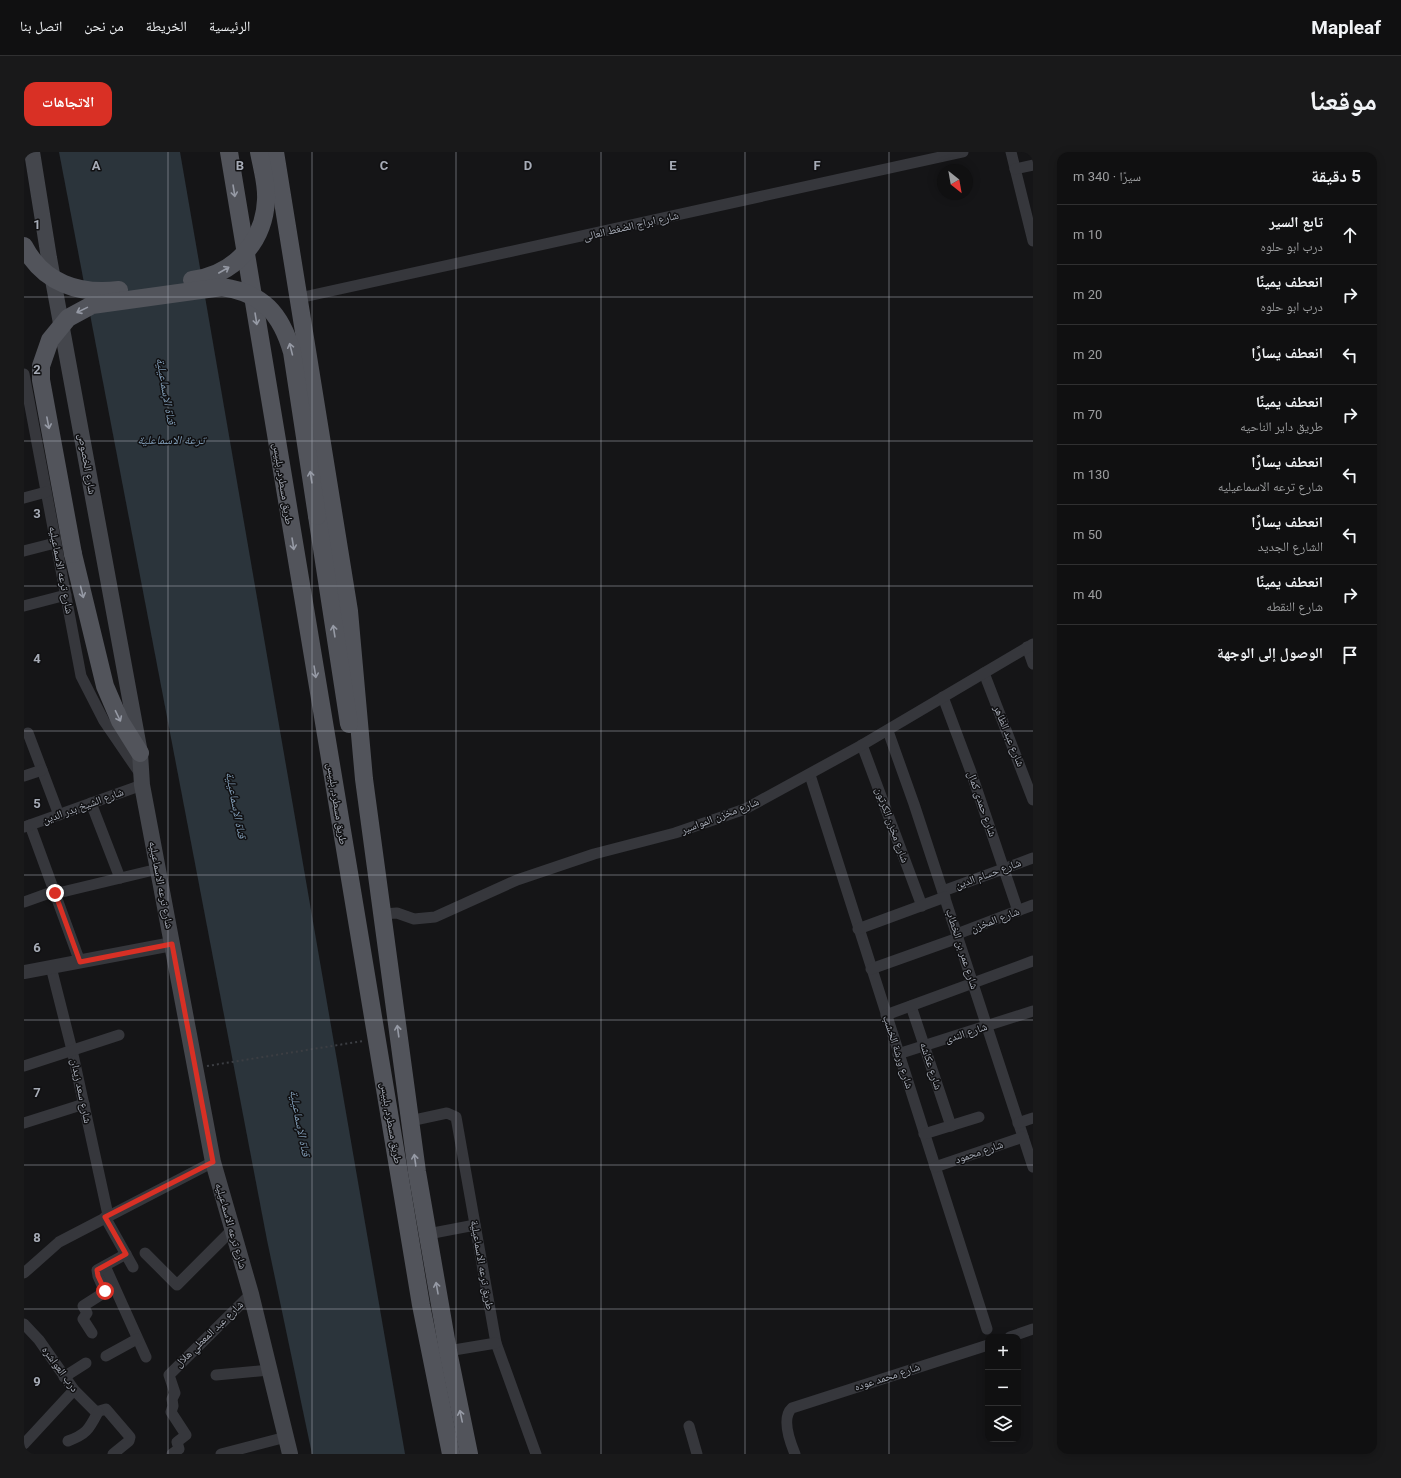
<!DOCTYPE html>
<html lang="ar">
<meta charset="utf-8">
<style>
body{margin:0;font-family:Roboto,"Noto Naskh Arabic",sans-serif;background:#19191a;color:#f1f3f6;direction:rtl}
.controls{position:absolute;right:12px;bottom:12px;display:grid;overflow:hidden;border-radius:8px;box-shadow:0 2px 10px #0003}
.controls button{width:36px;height:36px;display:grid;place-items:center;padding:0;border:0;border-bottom:1px solid #303031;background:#101011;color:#f1f3f6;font:20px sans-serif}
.compass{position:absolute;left:913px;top:12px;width:36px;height:36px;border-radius:50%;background:#101011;box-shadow:0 2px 10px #0003;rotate:149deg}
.stop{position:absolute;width:12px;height:12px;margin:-9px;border:3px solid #d93025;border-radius:50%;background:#fff}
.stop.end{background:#d93025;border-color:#fff;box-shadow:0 1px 4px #0008}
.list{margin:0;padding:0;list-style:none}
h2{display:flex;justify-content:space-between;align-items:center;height:52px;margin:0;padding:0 16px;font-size:17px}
h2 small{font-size:13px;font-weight:400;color:#9c9d9f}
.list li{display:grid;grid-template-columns:26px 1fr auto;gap:12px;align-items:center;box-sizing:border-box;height:60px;padding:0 16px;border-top:1px solid #303031}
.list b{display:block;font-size:15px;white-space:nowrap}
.list p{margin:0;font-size:13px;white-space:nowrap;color:#9c9d9f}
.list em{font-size:13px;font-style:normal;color:#9c9d9f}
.icon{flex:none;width:22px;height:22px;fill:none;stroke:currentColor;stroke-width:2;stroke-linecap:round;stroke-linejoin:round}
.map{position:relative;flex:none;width:1009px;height:1302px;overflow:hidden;direction:ltr;border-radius:12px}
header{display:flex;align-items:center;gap:24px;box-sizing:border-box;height:56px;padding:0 20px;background:#101011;border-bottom:1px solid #303031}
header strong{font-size:19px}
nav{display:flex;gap:22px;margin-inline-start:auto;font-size:14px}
.intro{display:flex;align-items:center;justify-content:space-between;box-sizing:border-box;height:96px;padding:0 24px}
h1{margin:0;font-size:28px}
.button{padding:10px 18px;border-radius:12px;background:#d93025;color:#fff;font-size:14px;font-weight:700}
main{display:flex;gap:24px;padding:0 24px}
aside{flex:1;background:#101011;border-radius:12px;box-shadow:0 2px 10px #0003}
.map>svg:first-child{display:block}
.water{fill:#2b343b}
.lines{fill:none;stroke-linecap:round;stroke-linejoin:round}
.path{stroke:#3c3e43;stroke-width:2;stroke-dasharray:2 3;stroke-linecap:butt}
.minor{stroke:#36373c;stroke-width:11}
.tertiary{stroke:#36373c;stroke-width:14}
.secondary{stroke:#44464c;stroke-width:16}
.primary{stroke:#52545b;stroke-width:18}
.primary-bridge{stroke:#52545b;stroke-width:18}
.oneway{stroke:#969aa5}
.route{stroke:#d93025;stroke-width:5}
.grid{fill:none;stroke:#a7acb7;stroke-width:1;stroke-opacity:0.55}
.labels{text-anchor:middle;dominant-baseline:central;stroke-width:3;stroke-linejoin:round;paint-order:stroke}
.street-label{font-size:11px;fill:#a7acb7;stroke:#101012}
.water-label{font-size:12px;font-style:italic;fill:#7e99b2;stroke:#101012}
.grid-label{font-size:13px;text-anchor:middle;font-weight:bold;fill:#a7acb7;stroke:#101012;stroke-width:3;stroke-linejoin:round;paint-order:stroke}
</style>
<header>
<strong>Mapleaf</strong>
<nav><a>الرئيسية</a><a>الخريطة</a><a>من نحن</a><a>اتصل بنا</a></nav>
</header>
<div class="intro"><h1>موقعنا</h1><a class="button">الاتجاهات</a></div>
<main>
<aside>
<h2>5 دقيقة<small>سيرًا · 340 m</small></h2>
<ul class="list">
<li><svg class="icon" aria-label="ahead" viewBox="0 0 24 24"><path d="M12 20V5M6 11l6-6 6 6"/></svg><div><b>تابع السير</b><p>درب ابو حلوه</p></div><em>10 m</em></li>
<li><svg class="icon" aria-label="right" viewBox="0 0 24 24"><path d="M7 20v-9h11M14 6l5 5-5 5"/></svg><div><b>انعطف يمينًا</b><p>درب ابو حلوه</p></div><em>20 m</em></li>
<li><svg class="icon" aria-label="left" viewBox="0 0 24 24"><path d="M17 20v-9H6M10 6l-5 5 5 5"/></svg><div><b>انعطف يسارًا</b></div><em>20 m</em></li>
<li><svg class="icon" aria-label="right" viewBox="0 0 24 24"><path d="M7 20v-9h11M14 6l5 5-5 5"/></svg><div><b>انعطف يمينًا</b><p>طريق داير الناحيه</p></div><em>70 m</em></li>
<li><svg class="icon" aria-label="left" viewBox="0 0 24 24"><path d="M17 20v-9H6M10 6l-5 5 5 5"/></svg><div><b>انعطف يسارًا</b><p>شارع ترعه الاسماعيليه</p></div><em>130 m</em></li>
<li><svg class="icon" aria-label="left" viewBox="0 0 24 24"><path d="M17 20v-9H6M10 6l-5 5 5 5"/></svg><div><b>انعطف يسارًا</b><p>الشارع الجديد</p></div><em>50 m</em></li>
<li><svg class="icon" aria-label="right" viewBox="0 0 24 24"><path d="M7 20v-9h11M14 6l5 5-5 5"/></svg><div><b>انعطف يمينًا</b><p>شارع النقطه</p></div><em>40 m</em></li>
<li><svg class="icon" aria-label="arrive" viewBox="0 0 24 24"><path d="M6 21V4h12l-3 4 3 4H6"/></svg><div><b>الوصول إلى الوجهة</b></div></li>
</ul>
</aside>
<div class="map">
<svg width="1009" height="1302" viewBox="0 0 1009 1302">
<rect width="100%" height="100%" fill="#151517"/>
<path class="water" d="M35 0H156L381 1302H288L243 1088Z"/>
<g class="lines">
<path class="path" d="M183 914 339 889"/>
<g class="minor">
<path d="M987 0 1009 89"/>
<path d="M991 17 1009 13"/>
<path d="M275 146 939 0"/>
<path d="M0 222 57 524 80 569 117 623"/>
<path d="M0 346 22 340"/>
<path d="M0 399 31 391"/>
<path d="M0 454 42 443"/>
<path d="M1003 495 1009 512"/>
<path d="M960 521 1009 648"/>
<path d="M919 545 947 620 994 759"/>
<path d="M864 579 890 652 1009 1015"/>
<path d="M4 581 35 663"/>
<path d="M838 593 898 754"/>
<path d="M786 623 963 1177"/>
<path d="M0 624 18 618"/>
<path d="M67 651 96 726"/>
<path d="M6 673 56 810"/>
<path d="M0 675 118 633"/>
<path d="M919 739 1009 706"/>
<path d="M0 750 28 740 34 741 134 717"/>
<path d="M358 762 373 761 390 767 411 765 493 728 570 702 651 681 721 657 838 593 1009 492"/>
<path d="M834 777 921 745"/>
<path d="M933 782 1009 753"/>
<path d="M27 815 48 898 84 1063"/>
<path d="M847 817 934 786"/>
<path d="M887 854 927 974"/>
<path d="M862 863 1009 809"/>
<path d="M874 902 1009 859"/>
<path d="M0 914 95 883"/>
<path d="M386 969 423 961 432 965 472 1191 512 1302"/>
<path d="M0 971 60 952"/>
<path d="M994 971 1009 966"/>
<path d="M900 982 955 965"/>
<path d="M911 1015 999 985"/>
<path d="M81 1065 109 1115"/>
<path d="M404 1082 451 1073"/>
<path d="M121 1101 153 1133 208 1078"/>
<path d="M81 1114 122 1205"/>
<path d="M0 1121 35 1090 189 1010"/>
<path d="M0 1172 15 1188 50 1238 72 1260 82 1257 106 1285 105 1289 89 1302"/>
<path d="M68 1181 59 1167 63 1161 59 1154 81 1140 74 1124 73 1118 102 1102"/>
<path d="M986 1185 1009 1177"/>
<path d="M424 1199 472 1191"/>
<path d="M82 1204 113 1187"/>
<path d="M192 1223 245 1218"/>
<path d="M40 1225 62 1211"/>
<path d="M665 1274 673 1302"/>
<path d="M44 1289C63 1282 65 1277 74 1260"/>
<path d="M0 1292 50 1238"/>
<path d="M148 1302 155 1297 153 1290 162 1283 147 1260 149 1254 148 1247 151 1241 145 1223 227 1142"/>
<path d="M197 1302 262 1285"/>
<path d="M771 1302C766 1290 757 1266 768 1256L964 1193"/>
</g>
<path class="tertiary" d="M0 820 148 792"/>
<path class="secondary" d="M8 0 25 106 116 601 118 633 189 1010 227 1142 266 1302"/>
<g class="primary">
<path d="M205 0 397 1153 427 1302"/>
<path d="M251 0 325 459 340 627 393 1020 424 1199 445 1302"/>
<path d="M293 364 325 572"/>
<path d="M49 402 81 534 96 569 116 601"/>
</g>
<g class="primary-bridge">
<path d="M0 94C19 131 55 143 95 138"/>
<path d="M168 128C209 123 240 91 242 48 243 32 238 16 235 0"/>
<path d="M49 402 17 228V214L26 188 44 166 68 153 198 135C239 141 257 162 268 200L293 364"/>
</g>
</g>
<defs><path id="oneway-shaft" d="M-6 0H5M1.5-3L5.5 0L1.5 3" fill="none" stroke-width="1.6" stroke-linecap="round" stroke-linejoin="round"/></defs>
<g class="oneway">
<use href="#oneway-shaft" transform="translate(210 39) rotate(81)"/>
<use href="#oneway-shaft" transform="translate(200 118) rotate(-30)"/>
<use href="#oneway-shaft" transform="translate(58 158) rotate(154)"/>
<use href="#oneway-shaft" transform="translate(232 167) rotate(81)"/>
<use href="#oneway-shaft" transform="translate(267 197) rotate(-104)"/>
<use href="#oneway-shaft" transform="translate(24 271) rotate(79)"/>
<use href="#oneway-shaft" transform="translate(287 325) rotate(-99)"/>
<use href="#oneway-shaft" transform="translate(269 392) rotate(81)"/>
<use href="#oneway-shaft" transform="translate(58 440) rotate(76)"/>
<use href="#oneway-shaft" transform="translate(310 479) rotate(-99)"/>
<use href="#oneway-shaft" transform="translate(291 520) rotate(81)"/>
<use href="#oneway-shaft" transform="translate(94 564) rotate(64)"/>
<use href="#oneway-shaft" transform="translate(374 879) rotate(-98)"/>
<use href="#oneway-shaft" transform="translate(391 1008) rotate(-98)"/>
<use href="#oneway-shaft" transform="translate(413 1136) rotate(-100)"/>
<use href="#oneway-shaft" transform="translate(437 1264) rotate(-102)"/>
</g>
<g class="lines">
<path class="route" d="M31 741 56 810 148 792 189 1010 81 1065 102 1102 73 1118 74 1124 81 1139"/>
</g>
<path class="grid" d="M144 0V1302M288 0V1302M432 0V1302M577 0V1302M721 0V1302M865 0V1302M0 145H1009M0 289H1009M0 434H1009M0 579H1009M0 723H1009M0 868H1009M0 1013H1009M0 1157H1009"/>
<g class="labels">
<g class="street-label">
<text transform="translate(607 74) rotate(-13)">شارع ابراج الضغط العالى</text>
<text transform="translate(63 312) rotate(80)">شارع الخصوص</text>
<text transform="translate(259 332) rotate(81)">طريق مسطرد, بلبيس</text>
<text transform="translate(37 418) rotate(79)">شارع ترعه الاسماعيليه</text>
<text transform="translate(985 584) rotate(68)">شارع عبد الظاهر</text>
<text transform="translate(313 652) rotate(81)">طريق مسطرد, بلبيس</text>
<text transform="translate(958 652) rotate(71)">شارع حمدى كمال</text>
<text transform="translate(59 654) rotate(-20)">شارع الشيخ بدر الدين</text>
<text transform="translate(696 664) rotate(-21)">شارع مخزن المواسير</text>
<text transform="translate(868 673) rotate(70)">شارع مخزن الكرتون</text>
<text transform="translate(964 722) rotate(-20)">شارع حسام الدين</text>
<text transform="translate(137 733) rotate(79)">شارع ترعه الاسماعيليه</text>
<text transform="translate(971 768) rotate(-21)">شارع المخزن</text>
<text transform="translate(938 797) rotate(72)">شارع عمر بن الخطاب</text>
<text transform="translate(942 881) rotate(-18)">شارع الندى</text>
<text transform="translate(874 900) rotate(72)">شارع ورشة الخشب</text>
<text transform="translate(907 914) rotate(72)">شارع عكاشه</text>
<text transform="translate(57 939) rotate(78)">شارع سعد زيدان</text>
<text transform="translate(367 971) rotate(80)">طريق مسطرد, بلبيس</text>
<text transform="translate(955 1000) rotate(-19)">شارع محمود</text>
<text transform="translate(207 1074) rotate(74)">شارع ترعه الاسماعيليه</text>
<text transform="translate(458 1113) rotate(80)">طريق ترعه الاسماعيلية</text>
<text transform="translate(185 1182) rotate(-44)">شارع عبد المعطي هلال</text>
<text transform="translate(36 1217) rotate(54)">درب العواشره</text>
<text transform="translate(863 1225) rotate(-18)">شارع محمد عوده</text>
</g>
<g class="water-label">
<text transform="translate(142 239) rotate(80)">قناة الإسماعيلية</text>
<text x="147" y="288">ترعة الاسماعلية</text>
<text transform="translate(212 653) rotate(79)">قناة الإسماعيلية</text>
<text transform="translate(276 971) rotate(79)">قناة الإسماعيلية</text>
</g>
</g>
<g class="grid-label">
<text x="72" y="18">A</text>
<text x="216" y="18">B</text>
<text x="360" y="18">C</text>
<text x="504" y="18">D</text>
<text x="649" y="18">E</text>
<text x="793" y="18">F</text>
<text x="13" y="77">1</text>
<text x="13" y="222">2</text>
<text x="13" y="366">3</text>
<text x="13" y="511">4</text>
<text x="13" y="656">5</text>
<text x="13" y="800">6</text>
<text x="13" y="945">7</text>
<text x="13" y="1090">8</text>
<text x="13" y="1234">9</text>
</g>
</svg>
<div class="controls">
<button>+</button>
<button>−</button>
<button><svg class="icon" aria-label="layers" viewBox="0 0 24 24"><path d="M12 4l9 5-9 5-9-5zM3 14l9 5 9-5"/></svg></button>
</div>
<svg class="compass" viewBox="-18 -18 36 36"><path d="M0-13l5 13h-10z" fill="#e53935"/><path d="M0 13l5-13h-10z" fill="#9c9d9f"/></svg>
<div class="stop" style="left:81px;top:1139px"></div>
<div class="stop end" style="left:31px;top:741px"></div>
</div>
</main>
